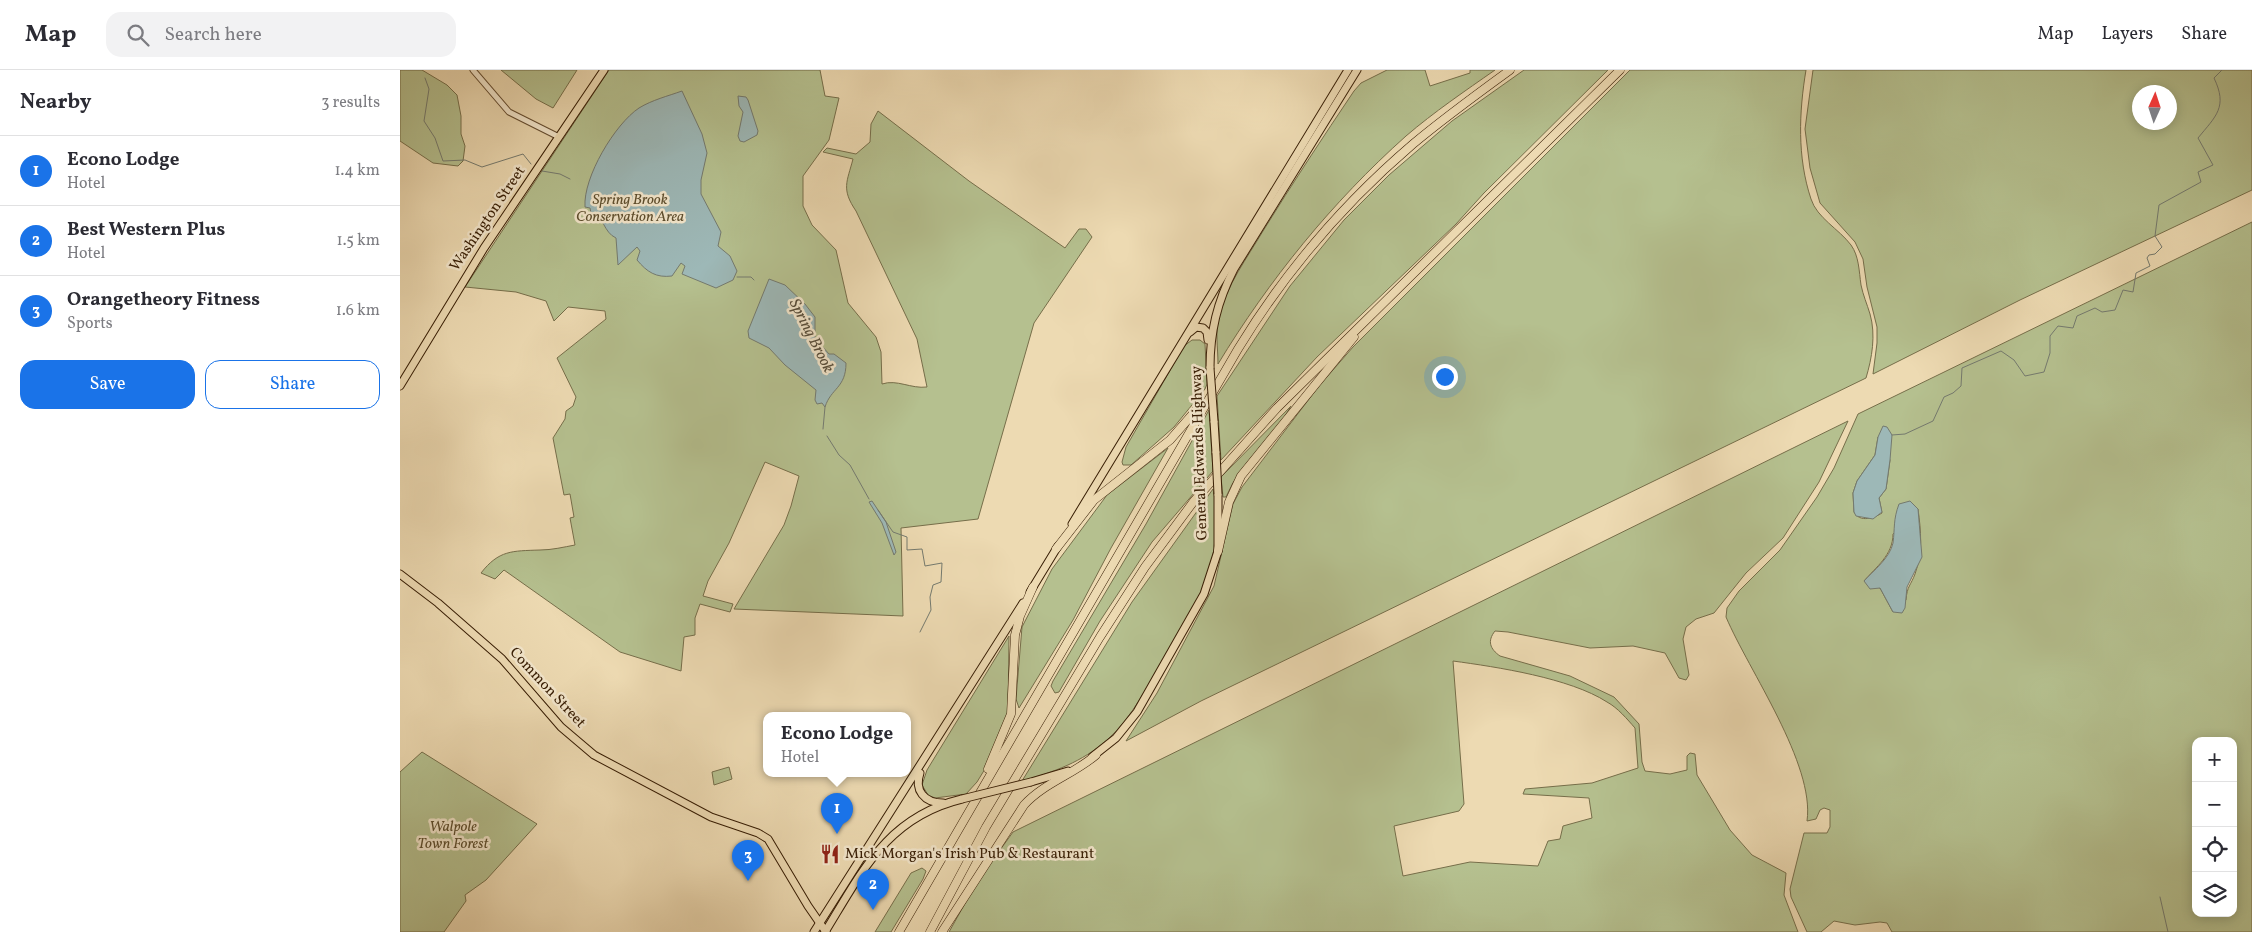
<!DOCTYPE html>
<meta charset="utf-8">
<style>
body{margin:0;font-family:Vollkorn,serif;background:#f2f2f3;color:#2b2b33}
.controls{position:absolute;right:15px;bottom:15px;display:grid;overflow:hidden;border-radius:10px;box-shadow:0 2px 12px #0003}
.controls button{width:45px;height:45px;display:grid;place-items:center;padding:0;border:0;border-bottom:1px solid #e1e1e2;background:#fff;color:#2b2b33;font:25px sans-serif}
.compass{position:absolute;left:1732px;top:15px;width:45px;height:45px;border-radius:50%;background:#fff;box-shadow:0 2px 12px #0003;rotate:3deg}
.you{position:absolute;left:1044px;top:306px;width:18px;height:18px;margin:-12px;border:4px solid #fff;border-radius:50%;background:#1a73e8;box-shadow:0 0 0 8px #1a73e833}
.badge{display:grid;place-items:center;width:32px;height:32px;border-radius:50%;background:#1a73e8;color:#fff;font-size:16px;font-weight:700}
.pin{position:absolute;translate:-50% -41px;filter:drop-shadow(0 1px 2px #0008)}
.pin::after{content:'';position:absolute;top:26px;width:18px;height:15px;background:inherit;clip-path:polygon(0 0,100% 0,50% 100%)}
.popup{position:absolute;left:363px;top:642px;width:148px;height:65px;box-sizing:border-box;display:grid;place-content:center;border-radius:10px;background:#fff;filter:drop-shadow(0 1px 4px #0005);font-size:16px;white-space:nowrap;color:#7c7c81}
.popup b{font-size:19px;color:#2b2b33}
.popup::after{content:'';position:absolute;left:50%;top:100%;margin-left:-10px;border:10px solid transparent;border-top-color:#fff}
.list{margin:0;padding:0;list-style:none}
h2{display:flex;justify-content:space-between;align-items:center;height:65px;margin:0;padding:0 20px;font-size:21px}
h2 small{font-size:16px;font-weight:400;color:#7c7c81}
.list li{display:grid;grid-template-columns:32px 1fr auto;gap:15px;align-items:center;box-sizing:border-box;height:70px;padding:0 20px;border-top:1px solid #e1e1e2}
.list b{display:block;font-size:19px;white-space:nowrap}
.list p{margin:0;font-size:16px;white-space:nowrap;color:#7c7c81}
.list em{font-size:16px;font-style:normal;color:#7c7c81}
.actions{display:flex;gap:10px;padding:15px 20px}
.actions a{flex:1;padding:11px 0;border:1px solid #1a73e8;border-radius:15px;text-align:center;font-size:18px;color:#1a73e8}
.actions .main{background:#1a73e8;color:#fff}
.icon{flex:none;width:28px;height:28px;fill:none;stroke:currentColor;stroke-width:2;stroke-linecap:round;stroke-linejoin:round}
.map{position:relative;flex:none;width:1852px;height:862px;overflow:hidden}
header{display:flex;align-items:center;gap:30px;box-sizing:border-box;height:70px;padding:0 25px;background:#fff;border-bottom:1px solid #e1e1e2}
header strong{font-size:24px}
nav{display:flex;gap:28px;margin-inline-start:auto;font-size:18px}
.search{width:350px;height:45px;background:#f2f2f3;display:flex;align-items:center;gap:12px;box-sizing:border-box;padding:0 18px;border-radius:15px;color:#7c7c81;font-size:19px}
main{display:flex}
aside{flex:1;background:#fff}
.map>svg:first-child{display:block}
.green{fill:#b5c08f;stroke:#766e4a;fill-rule:evenodd}
.water{fill:#9db8b7;stroke:#747a6f}
.lines{fill:none;stroke-linecap:round;stroke-linejoin:round}
.stream{stroke:#747a6f;stroke-width:1}
.minor-casing{stroke:#644c30;stroke-width:7}
.major-casing{stroke:#371d04;stroke-width:9}
.highway-casing{stroke:#371d04;stroke-width:9}
.minor{stroke:#f3e7cd;stroke-width:5}
.major{stroke:#eddab2;stroke-width:7}
.highway{stroke:#eddab2;stroke-width:8}
.major-bridge-casing{stroke:#371d04;stroke-width:9;stroke-linecap:butt}
.major-bridge{stroke:#eddab2;stroke-width:7}
.labels{text-anchor:middle;dominant-baseline:central;stroke-width:5;stroke-linejoin:round;paint-order:stroke}
.park-label{font-size:15px;font-style:italic;fill:#5d4e2e;stroke:#f3e7cd}
.street-label{font-size:15px;fill:#371d04;stroke:#f3e7cd}
.poi-label{font-size:15px;fill:#371d04;stroke:#f3e7cd;text-anchor:start}
.water-label{font-size:16px;font-style:italic;fill:#564c3a;stroke:#f3e7cd}
</style>
<header>
<strong>Map</strong>
<div class="search"><svg class="icon" aria-label="search" viewBox="0 0 24 24"><circle cx="10" cy="10" r="6"/><path d="M15 15l6 6"/></svg>Search here</div>
<nav><a>Map</a><a>Layers</a><a>Share</a></nav>
</header>
<main>
<aside>
<h2>Nearby<small>3 results</small></h2>
<ul class="list">
<li><span class="badge">1</span><div><b>Econo Lodge</b><p>Hotel</p></div><em>1.4 km</em></li>
<li><span class="badge">2</span><div><b>Best Western Plus</b><p>Hotel</p></div><em>1.5 km</em></li>
<li><span class="badge">3</span><div><b>Orangetheory Fitness</b><p>Sports</p></div><em>1.6 km</em></li>
</ul>
<div class="actions"><a class="main">Save</a><a>Share</a></div>
</aside>
<div class="map">
<svg width="1852" height="862" viewBox="0 0 1852 862">
<rect width="100%" height="100%" fill="#eddab2"/>
<filter id="stains"><feTurbulence type="fractalNoise" baseFrequency=".004" numOctaves="4"/><feColorMatrix values="0 0 0 0 .2 0 0 0 0 .09 0 0 0 0 .02 0 0 0 .5 -.17"/></filter>
<radialGradient id="worn" r=".72"><stop offset=".6" stop-color="#630" stop-opacity="0"/><stop offset="1" stop-color="#630" stop-opacity=".3"/></radialGradient>
<g class="green">
<path d="M0 0H22L47 15 57 25 61 46V64L65 76 63 91 58 96 33 93 0 71Z"/>
<path d="M101 0H177L153 38 136 29Z"/>
<path d="M209 0H420L425 26 439 28 429 70 403 106V136L412 155 436 180 448 233 476 267 481 282 482 314C497 309 511 319 527 317L517 269 456 141C441 119 447 112 453 89L423 82 427 78 456 84 470 72 471 54 478 41 569 111 665 178 679 159H686L692 167 634 253 578 449 501 458 503 546 334 539 384 455 391 436 399 406 365 392 329 473 308 511 303 526 333 534 330 542 300 534 295 548V565L284 567 281 601 220 582 104 500 95 509 81 503C99 480 112 481 140 480 152 480 164 477 175 475L170 448 174 447 170 424 164 425 153 368 165 349 166 341 173 336 176 327 157 288 206 249 205 241 168 237 154 251 146 231 116 222 65 217Z"/>
<path d="M987 0H1025L1030 16 1070 3V0H1095C1065 21 1034 42 1006 66 932 132 869 210 818 294 818 278 815 262 819 245 827 215 847 188 863 161 892 114 923 67 954 21L961 13Z"/>
<path d="M1124 0H1208L1084 123 1056 154 917 287 821 390 817 326 890 216 944 150 989 105 1052 51Z"/>
<path d="M1230 0H1406C1399 42 1397 87 1411 129 1417 148 1439 159 1451 175 1459 186 1459 201 1461 215 1463 225 1467 234 1470 244 1476 265 1472 288 1466 308L801 631 726 671 757 623 814 516 833 434 842 417 919 316 953 277Z"/>
<path d="M1413 0H1852V120L1620 230 1473 304 1477 273V257L1467 217 1463 189 1455 172 1420 133 1410 98 1405 59ZM1740 22H1770V52H1740Z"/>
<path d="M1852 152V862H1492L1487 853 1480 852 1455 855 1434 851 1421 862H1407L1391 827 1390 819 1404 763H1427L1430 757V740L1424 738 1420 740 1416 749 1407 751C1415 694 1349 601 1326 547L1327 538 1339 521 1380 480 1417 427 1434 398 1458 344ZM1478 367 1490 390 1486 419 1479 428 1482 443C1474 448 1460 453 1454 442L1453 423 1457 411 1475 385ZM1518 439C1521 461 1523 482 1515 504 1511 515 1507 516 1506 530L1493 542 1480 518 1464 511C1476 497 1493 485 1493 464ZM1796 671H1833V843H1796Z"/>
<path d="M792 270H800L805 274 807 314 805 319 774 357 731 395H723L722 392 726 377 784 276Z"/>
<path d="M891 336C874 369 840 391 826 427H823L821 407Z"/>
<path d="M809 340 813 401 752 472 700 551 663 615 659 622 655 623 651 616 653 611 746 454Z"/>
<path d="M1448 351 1419 412 1383 468 1346 503 1314 543 1296 549 1286 557 1283 569 1289 605 1286 610 1279 608 1265 583 1233 576 1190 578 1108 562 1095 561C1087 571 1090 579 1100 586L1170 606 1214 627 1239 654 1242 692 1245 701 1270 704 1287 700V686L1290 683 1295 684 1297 705 1330 760 1352 785 1386 803 1384 825 1398 862H549L577 812 613 762ZM1053 591C1097 597 1170 608 1207 632 1218 638 1227 649 1235 658L1238 698 1192 713 1125 719 1123 724 1189 728 1192 748 1163 756 1160 769 1148 771 1138 796 1070 792 1003 806 994 756 1059 741 1064 734Z"/>
<path d="M768 378 711 478 673 550 619 638 616 629 622 557 652 499 707 425Z"/>
<path d="M813 419C818 442 816 468 812 491 804 524 784 554 767 583 749 613 733 647 707 670 682 692 654 702 622 711L732 532Z"/>
<path d="M609 566 608 642 588 694 577 712 566 724 535 728 528 725 522 715 527 700Z"/>
<path d="M22 682 137 754 86 810 65 825 66 831 44 862H0V702Z"/>
<path d="M329 697 332 709 314 715 312 702Z"/>
<path d="M522 798 526 801 523 809 491 862H475L511 803Z"/>
</g>
<g class="water">
<path d="M282 21 302 64 307 83 301 110V124L321 162 318 176 330 186 337 201 333 210 316 218 282 204 285 196 281 193 272 206C256 208 247 202 237 190L240 181 237 177 218 195 216 168C203 162 205 147 191 143L190 138 185 137C183 107 215 54 239 38 252 30 268 26 282 21Z"/>
<path d="M338 26 346 27 348 30 358 61 357 65 344 72 340 71 338 66 343 42 339 36Z"/>
<path d="M369 209 385 215 405 234 415 247V268L429 284H434L446 293C446 318 431 318 425 337L422 333 417 334 415 330 416 320 385 295 369 278 349 268 348 261Z"/>
<path d="M1483 356 1487 357 1492 365 1490 390 1486 419 1479 428 1482 442 1473 449 1456 446 1454 442 1453 423 1457 411 1475 385 1478 367Z"/>
<path d="M472 431 486 452 496 482 494 485 482 453 469 432Z"/>
<path d="M1510 431 1518 439 1522 487 1507 517 1505 538 1502 543 1493 542 1480 518 1470 519 1464 511C1473 501 1490 488 1493 473 1495 458 1493 450 1499 434Z"/>
</g>
<g class="lines">
<g class="stream">
<path d="M25 8 29 19 24 51 35 68 43 91 65 90 82 97 123 84 131 94"/>
<path d="M142 101 160 104 170 109"/>
<path d="M337 207H351L354 210"/>
<path d="M423 359 425 337"/>
<path d="M1492 365 1505 364 1533 351 1544 327 1553 323 1561 316 1562 298 1601 281 1614 290 1625 306 1644 302 1650 283V266L1658 256 1673 258 1677 246 1695 238 1702 242 1715 240 1723 220 1733 222 1736 203 1750 196 1747 188 1749 185 1755 184 1762 177 1755 166 1759 135 1801 112 1798 102 1813 95 1798 68C1816 46 1828 37 1814 8L1822 0"/>
<path d="M427 366 439 385 450 395 469 429"/>
<path d="M478 440 493 462 507 467V480L522 479 525 496 542 493 541 512 533 515 530 527 531 540 520 562"/>
<path d="M1760 827 1768 862"/>
</g>
<defs>
<path id="minor" d="M73 0 109 42 159 67"/>
<g id="major">
<path d="M790 262 796 257 803 258 807 262 808 270"/>
<path d="M810 298C810 262 817 232 834 199L957 0"/>
<path d="M0 316 84 178 204 0"/>
<path d="M814 351 816 383"/>
<path d="M672 454 948 0"/>
<path d="M0 504 38 533 102 589 161 657 194 685 311 747 358 763 368 769 408 836 426 862"/>
<path d="M630 522 658 476"/>
<path d="M692 687 716 668 737 642 804 524 818 481V424"/>
<path d="M520 703C514 720 524 733 543 733"/>
<path d="M631 712 668 701"/>
<path d="M414 862 623 533"/>
<path d="M425 862C462 802 487 747 562 729"/>
</g>
<g id="highway">
<path d="M656 479 694 430 770 370 798 338"/>
<path d="M818 481 829 432 841 406 954 267"/>
<path d="M588 699 611 644 615 565 620 546 633 517"/>
<path d="M499 862 838 279C885 202 944 133 1013 74 1044 48 1077 24 1110 0"/>
<path d="M530 862 586 757 700 567 745 497 794 431 877 338 1220 0"/>
<path d="M542 862 624 735C644 713 674 704 696 685"/>
</g>
</defs>
<use href="#minor" class="minor-casing"/>
<use href="#major" class="major-casing"/>
<use href="#highway" class="highway-casing"/>
<use href="#minor" class="minor"/>
<use href="#major" class="major"/>
<use href="#highway" class="highway"/>
<defs>
<g id="major-bridge">
<path d="M810 298 814 351"/>
<path d="M816 383 818 424"/>
<path d="M562 729 631 712"/>
</g>
</defs>
<use href="#major-bridge" class="major-bridge-casing"/>
<use href="#major-bridge" class="major-bridge"/>
</g>
<defs>
<symbol id="restaurant-bare" viewBox="-9 -9 18 18"><path d="M-5-6h1v4h1v-4h1v4h1v-4h1v5L-1.5 .5V6h-2V.5L-5-1ZM5-6V6H3V1.5H1.5Q1.5-4 5-6Z" fill="#8f2418" stroke="#f3e7cd" stroke-width="2.5" paint-order="stroke"/></symbol>
</defs>
<g fill-rule="evenodd">
<use href="#restaurant-bare" x="416" y="770" width="28" height="28"/>
</g>
<g class="labels">
<g class="park-label">
<text x="230" y="130">Spring Brook<tspan x="230" dy="17">Conservation Area</tspan></text>
<text x="53" y="757">Walpole<tspan x="53" dy="17">Town Forest</tspan></text>
</g>
<g class="street-label">
<text transform="translate(88 149) rotate(-56)">Washington Street</text>
<text transform="translate(800 383) rotate(-92)">General Edwards Highway</text>
<text transform="translate(147 618) rotate(47)">Common Street</text>
</g>
<g class="poi-label">
<text x="445" y="784">Mick Morgan's Irish Pub &amp; Restaurant</text>
</g>
<g class="water-label">
<text transform="translate(411 266) rotate(63)">Spring Brook</text>
</g>
</g>
<rect width="100%" height="100%" filter="url(#stains)"/>
<rect width="100%" height="100%" fill="url(#worn)"/>
</svg>
<div class="controls">
<button>+</button>
<button>−</button>
<button><svg class="icon" aria-label="locate" viewBox="0 0 24 24"><circle cx="12" cy="12" r="6"/><path d="M12 2v4M12 18v4M2 12h4M18 12h4"/></svg></button>
<button><svg class="icon" aria-label="layers" viewBox="0 0 24 24"><path d="M12 4l9 5-9 5-9-5zM3 14l9 5 9-5"/></svg></button>
</div>
<svg class="compass" viewBox="-18 -18 36 36"><path d="M0-13l5 13h-10z" fill="#e53935"/><path d="M0 13l5-13h-10z" fill="#7c7c81"/></svg>
<div class="you"></div>
<div class="pin badge" style="left:437px;top:764px">1</div>
<div class="popup"><b>Econo Lodge</b>Hotel</div>
<div class="pin badge" style="left:473px;top:840px">2</div>
<div class="pin badge" style="left:348px;top:811px">3</div>
</div>
</main>
